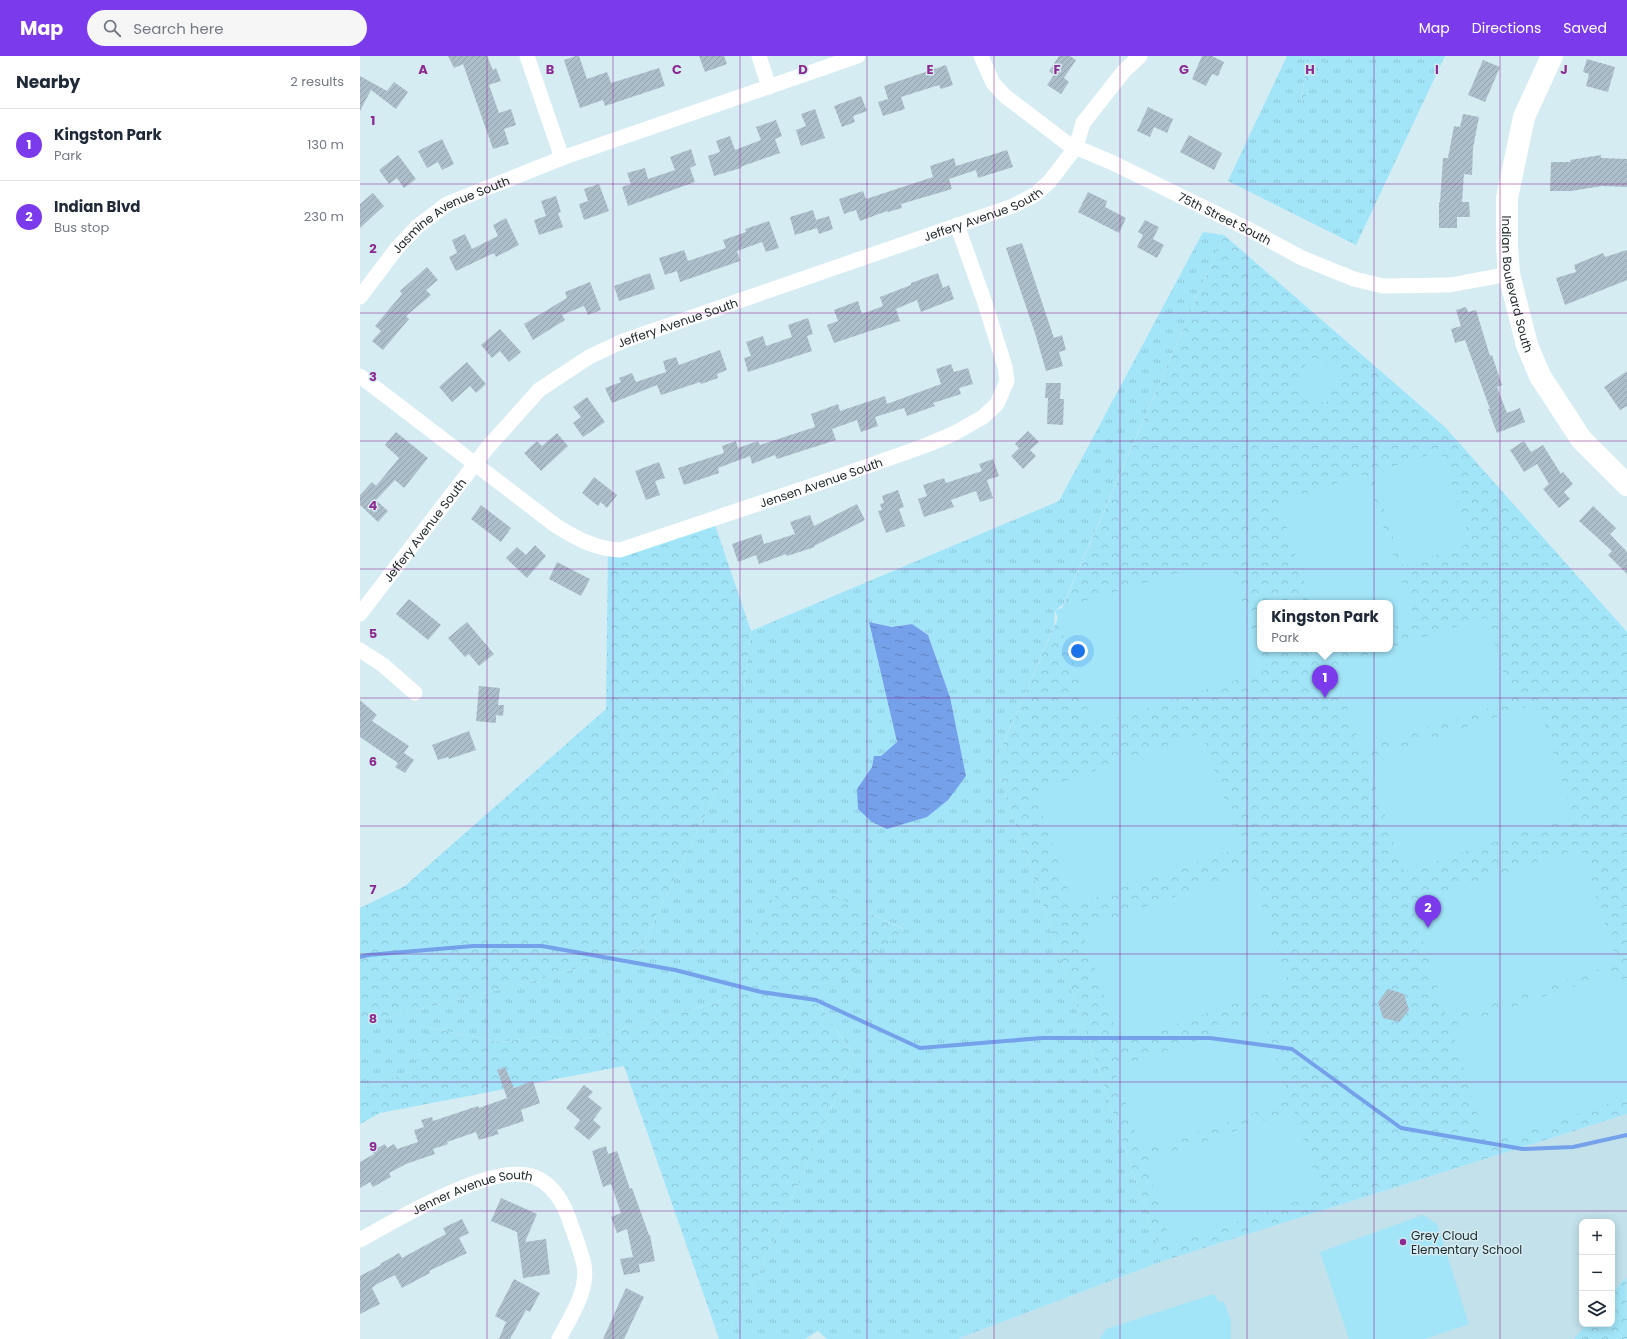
<!DOCTYPE html>
<meta charset="utf-8">
<style>
body{margin:0;font-family:Poppins,sans-serif;background:#f6f6f7;color:#1f2937}
.controls{position:absolute;right:12px;bottom:12px;display:grid;overflow:hidden;border-radius:8px;box-shadow:0 2px 10px #0003}
.controls button{width:36px;height:36px;display:grid;place-items:center;padding:0;border:0;border-bottom:1px solid #e0e1e3;background:#fff;color:#1f2937;font:20px sans-serif}
.you{position:absolute;left:718px;top:595px;width:14px;height:14px;margin:-10px;border:3px solid #fff;border-radius:50%;background:#1a73e8;box-shadow:0 0 0 6px #1a73e833}
.badge{display:grid;place-items:center;width:26px;height:26px;border-radius:50%;background:#7c3aed;color:#fff;font-size:13px;font-weight:700}
.pin{position:absolute;translate:-50% -33px;filter:drop-shadow(0 1px 2px #0008)}
.pin::after{content:'';position:absolute;top:21px;width:14px;height:12px;background:inherit;clip-path:polygon(0 0,100% 0,50% 100%)}
.popup{position:absolute;left:897px;top:544px;width:136px;height:52px;box-sizing:border-box;display:grid;place-content:center;border-radius:8px;background:#fff;filter:drop-shadow(0 1px 3px #0005);font-size:13px;white-space:nowrap;color:#747a83}
.popup b{font-size:15px;color:#1f2937}
.popup::after{content:'';position:absolute;left:50%;top:100%;margin-left:-8px;border:8px solid transparent;border-top-color:#fff}
.list{margin:0;padding:0;list-style:none}
h2{display:flex;justify-content:space-between;align-items:center;height:52px;margin:0;padding:0 16px;font-size:17px}
h2 small{font-size:13px;font-weight:400;color:#747a83}
.list li{display:grid;grid-template-columns:26px 1fr auto;gap:12px;align-items:center;box-sizing:border-box;height:72px;padding:0 16px;border-top:1px solid #e0e1e3}
.list b{display:block;font-size:15px;white-space:nowrap}
.list p{margin:0;font-size:13px;white-space:nowrap;color:#747a83}
.list em{font-size:13px;font-style:normal;color:#747a83}
.icon{flex:none;width:22px;height:22px;fill:none;stroke:currentColor;stroke-width:2;stroke-linecap:round;stroke-linejoin:round}
.map{position:relative;flex:none;width:1267px;height:1283px;overflow:hidden}
header{display:flex;align-items:center;gap:24px;box-sizing:border-box;height:56px;padding:0 20px;background:#7c3aed;color:#fff}
header strong{font-size:19px}
nav{display:flex;gap:22px;margin-inline-start:auto;font-size:14px}
.search{width:280px;height:36px;background:#f6f6f7;display:flex;align-items:center;gap:10px;box-sizing:border-box;padding:0 14px;border-radius:22px;color:#747a83;font-size:15px}
main{display:flex}
aside{flex:1;background:#fff}
.map>svg:first-child{display:block}
.built{fill:#c2e1eb;fill-rule:evenodd}
.grass{fill:url(#grass-tufts);fill-rule:evenodd}
.forest{fill:url(#forest-crowns);fill-rule:evenodd}
.pitch{fill:#a2e5f9}
.water{fill:url(#water-ripples)}
.lines{fill:none;stroke-linecap:round;stroke-linejoin:round}
.stream{stroke:#75a0ea;stroke-width:4}
.building{fill:url(#building-hatch)}
.street{stroke:#fff;stroke-width:15}
.secondary{stroke:#fff;stroke-width:22}
.grid{fill:none;stroke:#8d2a91;stroke-width:1;stroke-opacity:0.55}
.poi-dot{fill:#8d2a91;stroke:#d5ecf2;stroke-width:1.5}
.labels{text-anchor:middle;dominant-baseline:central;stroke-width:3;stroke-linejoin:round;paint-order:stroke}
.street-label{font-size:12px;fill:#222b2d;stroke:#d5ecf2}
.poi-label{font-size:12px;fill:#222b2d;stroke:#d5ecf2;text-anchor:start}
.grid-label{font-size:13px;text-anchor:middle;font-weight:bold;fill:#8d2a91;stroke:#d5ecf2;stroke-width:3;stroke-linejoin:round;paint-order:stroke}
</style>
<header>
<strong>Map</strong>
<div class="search"><svg class="icon" aria-label="search" viewBox="0 0 24 24"><circle cx="10" cy="10" r="6"/><path d="M15 15l6 6"/></svg>Search here</div>
<nav><a>Map</a><a>Directions</a><a>Saved</a></nav>
</header>
<main>
<aside>
<h2>Nearby<small>2 results</small></h2>
<ul class="list">
<li><span class="badge">1</span><div><b>Kingston Park</b><p>Park</p></div><em>130 m</em></li>
<li><span class="badge">2</span><div><b>Indian Blvd</b><p>Bus stop</p></div><em>230 m</em></li>
</ul>
</aside>
<div class="map">
<svg width="1267" height="1283" viewBox="0 0 1267 1283">
<defs>
<pattern id="grass-tufts" width="24" height="20" patternUnits="userSpaceOnUse"><rect width="24" height="20" fill="#a2e5f9"/><path d="M3 7l-1-3M5 7V3M7 7l1-3M15 17l-1-3M17 17v-4M19 17l1-3" fill="none" stroke="#8bc5d6"/></pattern>
<pattern id="forest-crowns" width="20" height="18" patternUnits="userSpaceOnUse"><rect width="20" height="18" fill="#a2e5f9"/><path d="M2 6a3 3 0 1 1 6 0M12 15a3 3 0 1 1 6 0" fill="none" stroke="#8bc5d6"/></pattern>
<pattern id="water-ripples" width="26" height="14" patternUnits="userSpaceOnUse"><rect width="26" height="14" fill="#75a0ea"/><path d="M2 4q2-2 4 0t4 0M15 11q2-2 4 0t4 0" fill="none" stroke="#6083be"/></pattern>
<pattern id="building-hatch" width="6" height="6" patternUnits="userSpaceOnUse"><rect width="6" height="6" fill="#adbecb"/><path d="M-1 1l2-2M0 6l6-6M5 7l2-2" fill="none" stroke="#95a3af"/></pattern>
</defs>
<rect width="100%" height="100%" fill="#d5ecf2"/>
<path class="built" d="M1267 1058V1283H597L803 1205ZM1222 1166H1252V1268H1222Z"/>
<g class="grass">
<path d="M927 0H947L941 47 966 0H1085L996 189 868 125Z"/>
<path d="M843 176 864 179 703 549 695 554 694 570 635 707 803 1205 597 1283H467L458 1275 445 1283H359L355 1271 373 1266 402 1211 494 999 456 944 544 873 427 818 359 946 222 984 184 980 141 986 70 972 54 1014 0 1034V968L166 927 280 894 376 695 391 575 699 445ZM509 566 532 571 552 568 568 579 590 641 606 720 497 733 512 711 537 686Z"/>
</g>
<g class="forest">
<path d="M947 0H966L941 49Z"/>
<path d="M864 179 1085 371 1267 576V1058L803 1205 635 707ZM900 547H1030V593H900Z"/>
<path d="M353 463 391 575 376 695 280 894 166 927 0 968V852L45 830 246 653 248 493Z"/>
<path d="M427 817 545 874 456 944 494 999 402 1211 373 1266 355 1271 264 1010 20 1057 0 1068V1034L54 1014 69 972 141 986 184 980 222 984 359 946Z"/>
<path d="M1266 1221 1267 1283H1214L1226 1268H1252V1238Z"/>
</g>
<g class="pitch">
<path d="M950 301 980 316 966 348 934 333Z"/>
<path d="M1081 395 1111 487 1043 510 1012 417Z"/>
<path d="M1005 418 1055 563 1030 572V547H951L919 447Z"/>
<path d="M868 502 905 615 733 669 695 554Z"/>
<path d="M1127 561 1152 645 1001 692 973 610Z"/>
<path d="M1178 647 1213 760 1044 816 1007 705Z"/>
<path d="M842 677 880 791 713 849 675 736Z"/>
<path d="M1221 792 1257 907 1087 962 1051 848Z"/>
<path d="M890 815 929 929 761 987 721 873Z"/>
<path d="M1259 916 1267 939V1041L1127 1088 1091 971Z"/>
<path d="M902 962 931 1044 782 1095 754 1013Z"/>
<path d="M934 1055 961 1137 811 1188 785 1106Z"/>
<path d="M1063 1159 1077 1168 1109 1268 1065 1283H989L960 1196Z"/>
<path d="M854 1238 859 1246H864L871 1265V1283H740L746 1273Z"/>
</g>
<path class="water" d="M509 566 532 571 552 568 568 579 590 641 606 720 588 744 567 761 527 773 512 766 498 753 497 733 512 711 514 700H521L537 686Z"/>
<g class="lines">
<path class="stream" d="M0 901 8 899 113 890H182L315 914 401 936 456 944 560 992 682 982H850L932 993 1041 1072 1163 1093 1213 1091 1267 1079"/>
</g>
<g class="building">
<path d="M88 0H127L133 14 136 12 141 25 129 29 139 57 151 53 156 69 144 73 149 88 133 93 103 8 94 12Z"/>
<path d="M216 0H219L227 23 247 16 251 27 299 12 305 30 245 50 243 44 220 52 204 4Z"/>
<path d="M339 0H364L367 8 345 16Z"/>
<path d="M699 0H710L716 4 704 22 709 26 701 38 687 29 694 19 689 15Z"/>
<path d="M842 0H852L864 6 858 20 852 18 846 30 832 23Z"/>
<path d="M1227 3 1255 11 1248 36 1226 30 1229 18 1223 16Z"/>
<path d="M1123 4 1140 11 1125 46 1108 39Z"/>
<path d="M586 9 593 29 581 33 579 29 541 41 545 53 523 60 518 46 528 43 524 30Z"/>
<path d="M0 20 27 35 34 26 48 36 36 53 11 34 0 55Z"/>
<path d="M501 40 507 55 493 60 495 66 482 71 474 50Z"/>
<path d="M788 51 813 63 807 77 794 71 790 81 777 75Z"/>
<path d="M455 53 465 82 441 90 436 74 446 70 441 58Z"/>
<path d="M1103 58 1119 61 1113 92 1112 119 1104 118 1102 146H1109L1110 161H1097V172H1079V146H1080L1083 102H1088L1094 70 1100 71Z"/>
<path d="M416 64 422 80 415 83 420 97 380 111 381 112 354 120 348 100 360 96 356 85 370 80 375 94 401 84 396 71Z"/>
<path d="M829 79 862 97 854 114 820 96Z"/>
<path d="M82 83 94 108 82 114 78 106 67 112 58 95Z"/>
<path d="M331 93 336 109 330 112 335 126 268 150 262 131 271 128 267 117 285 112 288 123 315 114 310 101Z"/>
<path d="M647 94 653 111 618 122 616 114 589 123 592 133 541 148 542 152 528 156 527 155 500 165 496 154 484 158 479 143 503 135 506 143 573 121 570 110 594 102 596 110Z"/>
<path d="M38 99 56 123 44 132 37 122 29 128 19 114Z"/>
<path d="M1241 99V102L1267 103V131L1242 130 1211 135H1190L1191 106H1211L1210 104Z"/>
<path d="M239 128 249 155 224 164 219 148 228 145 224 133Z"/>
<path d="M728 136 747 145 745 151 766 162 759 177 718 156Z"/>
<path d="M13 137 24 150 0 172V148Z"/>
<path d="M196 140 201 156 198 157 203 171 179 179 174 164 186 160 181 145Z"/>
<path d="M453 154 456 164 469 160 473 173 459 178 457 172 435 179 430 161Z"/>
<path d="M146 162 159 189 136 201 134 197 96 215 89 201 97 197 92 184 105 178 112 193 138 180 133 169Z"/>
<path d="M785 164 799 171 793 183 804 189 797 202 777 191 783 179 778 176Z"/>
<path d="M409 165 419 192 406 196 402 186 377 195 380 205 320 226 317 215 305 219 299 202 324 194 328 205 366 192 363 184 386 176 385 173Z"/>
<path d="M662 187 694 282 702 279 706 294 699 296 703 310 686 315 675 277 646 192Z"/>
<path d="M1267 194V224L1205 249 1196 222 1216 216 1214 209 1243 197 1245 201Z"/>
<path d="M67 211 78 224 66 234 71 239 46 260 49 263 23 294 12 285 21 275 15 270 42 238 40 235Z"/>
<path d="M290 217 295 233 259 245 254 230Z"/>
<path d="M578 217 583 232 589 229 594 243 561 256 557 244 536 253 540 265 474 287 467 269 478 265 474 254 498 245 502 258 523 250 520 241 551 229V227Z"/>
<path d="M230 226 241 254 228 259 224 250 202 259 205 264 173 284 164 268 207 242 205 236Z"/>
<path d="M1106 251 1108 256 1116 254 1130 300 1132 299 1142 329 1137 331 1147 357 1160 352 1165 366 1137 377 1128 353H1130L1105 284 1095 287 1091 273 1101 270 1096 254Z"/>
<path d="M448 262 453 278 447 280 452 295 388 316 384 302 391 300 386 286 403 280 406 290 432 281 428 269Z"/>
<path d="M140 273 161 296 149 306 140 295 132 302 121 289Z"/>
<path d="M360 294 367 314 357 318 358 322 341 328 340 326 301 339 297 329 252 347 245 332 261 326 259 322 272 317 276 326 306 316 303 305 316 301 319 309Z"/>
<path d="M107 306 126 328 116 337 110 330 92 346 79 331Z"/>
<path d="M591 308 594 316 608 312 613 328 599 332 601 338 573 347 575 350 547 360 544 352 515 361 518 370 501 376 497 364 472 373 476 384 417 403 415 399 392 408 390 400 358 412 359 417 324 429 318 412 364 397 362 390 376 385 378 392 398 385 400 389 455 371 451 358 478 348 480 355 525 340 527 348 581 328 576 313Z"/>
<path d="M1267 315V350L1260 354 1244 331Z"/>
<path d="M686 327H701L700 343H704L703 369 687 368 688 342H685Z"/>
<path d="M227 341 245 366 223 381 213 367 221 361 213 351Z"/>
<path d="M668 375 679 386 670 394 676 400 663 413 651 400 659 392 655 388Z"/>
<path d="M36 376 68 402 44 432 35 424 16 444 28 455 18 466 0 449V439L12 426 16 430 39 402 25 389Z"/>
<path d="M197 377 208 390 181 415 164 397 177 385 182 390Z"/>
<path d="M1164 385 1171 396 1183 389 1201 418 1203 416 1213 428 1204 436 1210 443 1199 452 1183 433 1189 428 1177 408 1164 416 1150 394Z"/>
<path d="M633 403 639 420 627 424 633 442 620 446 616 435 591 444 594 451 564 461 558 443 567 440 563 429 584 422 586 427 622 415 619 408Z"/>
<path d="M299 406 305 422 295 425 300 439 286 444 275 415Z"/>
<path d="M234 421 257 439 247 452 241 446 238 450 222 437Z"/>
<path d="M538 434 544 451 539 453 545 470 526 477 518 455 522 454 520 448 524 447 522 440Z"/>
<path d="M497 448 505 464 454 490 455 491 427 500 426 498 399 508 396 499 378 506 372 488 401 478 404 488 435 478 430 466 450 459 454 470Z"/>
<path d="M121 449 151 472 141 486 111 463Z"/>
<path d="M1233 450 1256 472 1250 478 1267 496V518L1248 499 1252 495 1219 465Z"/>
<path d="M175 489 186 500 167 522 146 502 157 491 166 499Z"/>
<path d="M197 506 230 523 221 540 189 523Z"/>
<path d="M49 543 81 569 68 584 36 558Z"/>
<path d="M107 566 134 598 119 610 109 598 105 601 88 582Z"/>
<path d="M119 630 140 632 138 649H144L143 660 136 659V667L116 665Z"/>
<path d="M0 644 17 659 12 665 49 690 44 697 54 704 45 717 35 711 38 707 0 681Z"/>
<path d="M109 675 116 694 89 703 88 701 78 704 72 689Z"/>
<path d="M1028 933 1044 938 1049 954 1039 966 1023 962 1018 946Z"/>
<path d="M145 1011 154 1032 173 1025 180 1047 161 1054 164 1065 137 1074 139 1078 119 1084 116 1076 87 1086 88 1088 73 1093 75 1098 46 1108 29 1117 31 1121 13 1131 10 1126 0 1132V1106L14 1098 12 1095 25 1088 27 1092 34 1088 37 1093 58 1086 54 1074 64 1071 61 1064 72 1061 73 1065 118 1050 119 1052 147 1042 137 1014Z"/>
<path d="M224 1029 233 1036 228 1041 242 1052 233 1064 241 1071 229 1084 214 1072 220 1064 206 1052Z"/>
<path d="M246 1090 248 1098 257 1095 270 1133 272 1132 289 1179H290L295 1205 279 1208 280 1216 264 1219 260 1203 273 1201 267 1173 257 1177 251 1161 261 1157 251 1128 243 1131 232 1095Z"/>
<path d="M141 1142 177 1158 165 1186 186 1183 190 1218 163 1222 157 1176 131 1165Z"/>
<path d="M102 1163 109 1177 99 1182 107 1197 69 1215 70 1217 42 1232 35 1219 17 1228 12 1232 20 1248 0 1258V1220L21 1209 20 1208 39 1197 42 1202 86 1178 83 1172Z"/>
<path d="M154 1223 180 1237 170 1256 166 1254 150 1283H139L146 1266 135 1260Z"/>
<path d="M266 1232 284 1241 264 1283H243Z"/>
</g>
<g class="lines">
<g class="street">
<path d="M167 0 202 102"/>
<path d="M399 0 409 31"/>
<path id="s1" d="M621 0 633 27 645 40 708 88 751 106 892 175 942 202 994 223 1023 230 1090 229 1149 218"/>
<path id="s2" d="M0 241 37 192 58 170 87 148 202 102 498 0"/>
<path id="s3" d="M0 320 195 469C215 482 236 493 260 494L454 429 567 389 595 377 623 361 637 348 647 325 645 311 625 247 597 169"/>
<path id="s4" d="M0 558 128 391 179 334 229 301 263 285 653 150 676 138 690 125 716 91 723 67 764 15 780 0"/>
<path d="M0 594 23 609 55 637"/>
<path id="s5" d="M0 1184C37 1163 125 1111 167 1119 191 1123 205 1148 211 1169 216 1182 221 1196 224 1209 229 1234 210 1262 199 1283"/>
</g>
<path class="secondary" id="s6" d="M1192 0 1164 61 1147 142V190L1149 218 1167 289 1180 320 1221 383 1267 429"/>
</g>
<path class="grid" d="M127 0V1283M253 0V1283M380 0V1283M507 0V1283M634 0V1283M760 0V1283M887 0V1283M1014 0V1283M1140 0V1283M0 128H1267M0 257H1267M0 385H1267M0 513H1267M0 642H1267M0 770H1267M0 898H1267M0 1026H1267M0 1155H1267"/>
<circle class="poi-dot" cx="1043" cy="1186" r="4"/>
<g class="labels">
<g class="street-label">
<text stroke="none"><textPath href="#s4" startOffset="766">Jeffery Avenue South</textPath></text>
<text stroke="none"><textPath href="#s2" startOffset="126">Jasmine Avenue South</textPath></text>
<text stroke="none"><textPath href="#s1" startOffset="300">75th Street South</textPath></text>
<text stroke="none"><textPath href="#s6" startOffset="237">Indian Boulevard South</textPath></text>
<text stroke="none"><textPath href="#s4" startOffset="442">Jeffery Avenue South</textPath></text>
<text stroke="none"><textPath href="#s3" startOffset="528">Jensen Avenue South</textPath></text>
<text stroke="none"><textPath href="#s4" startOffset="106">Jeffery Avenue South</textPath></text>
<text stroke="none"><textPath href="#s5" startOffset="124">Jenner Avenue South</textPath></text>
</g>
<g class="poi-label">
<text x="1051" y="1179">Grey Cloud<tspan x="1051" dy="14">Elementary School</tspan></text>
</g>
</g>
<g class="grid-label">
<text x="63" y="18">A</text>
<text x="190" y="18">B</text>
<text x="317" y="18">C</text>
<text x="443" y="18">D</text>
<text x="570" y="18">E</text>
<text x="697" y="18">F</text>
<text x="824" y="18">G</text>
<text x="950" y="18">H</text>
<text x="1077" y="18">I</text>
<text x="1204" y="18">J</text>
<text x="13" y="69">1</text>
<text x="13" y="197">2</text>
<text x="13" y="325">3</text>
<text x="13" y="454">4</text>
<text x="13" y="582">5</text>
<text x="13" y="710">6</text>
<text x="13" y="838">7</text>
<text x="13" y="967">8</text>
<text x="13" y="1095">9</text>
</g>
</svg>
<div class="controls">
<button>+</button>
<button>−</button>
<button><svg class="icon" aria-label="layers" viewBox="0 0 24 24"><path d="M12 4l9 5-9 5-9-5zM3 14l9 5 9-5"/></svg></button>
</div>
<div class="you"></div>
<div class="pin badge" style="left:965px;top:642px">1</div>
<div class="popup"><b>Kingston Park</b>Park</div>
<div class="pin badge" style="left:1068px;top:872px">2</div>
</div>
</main>
